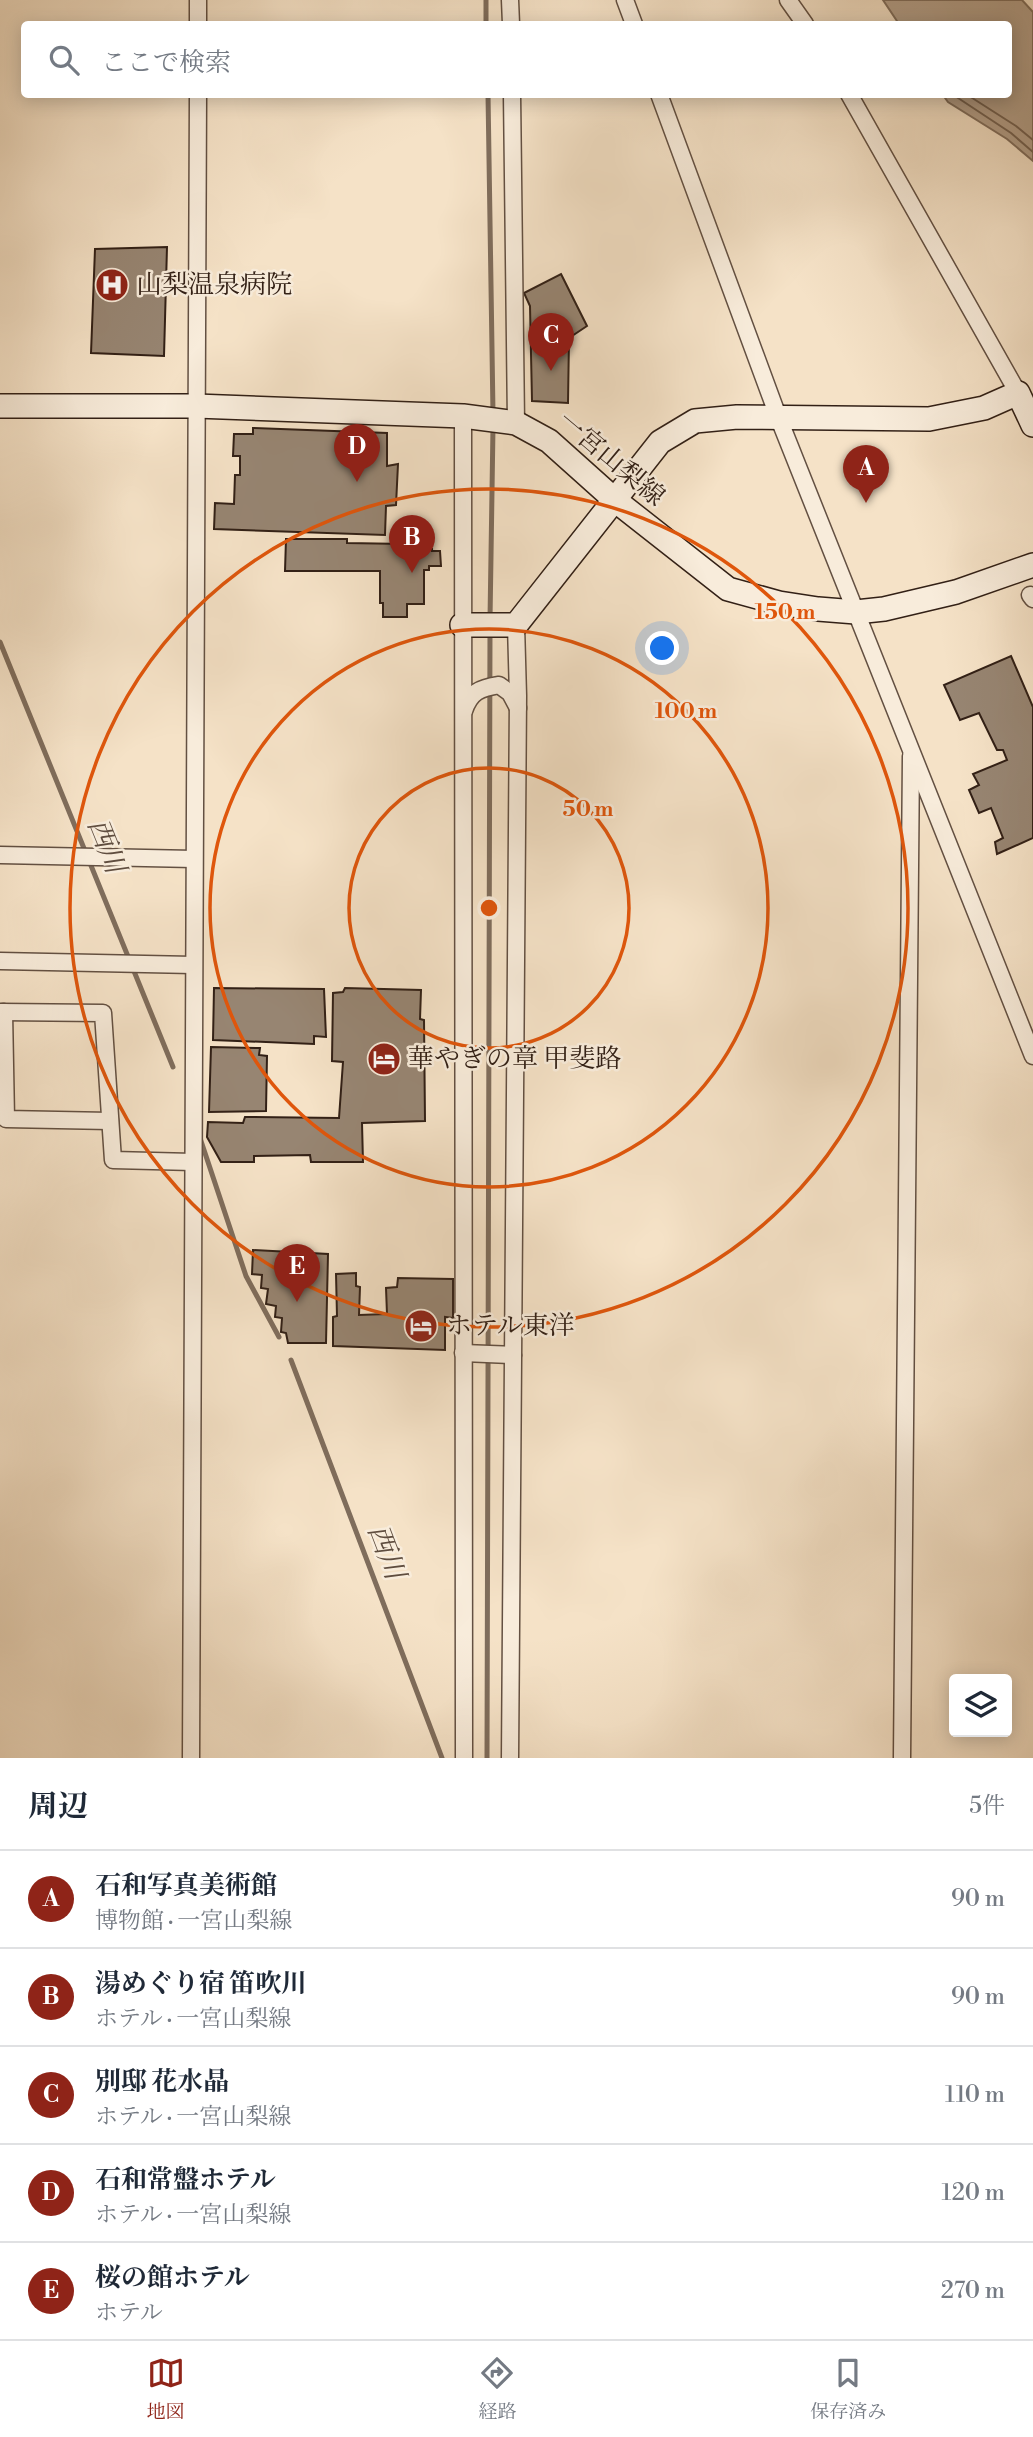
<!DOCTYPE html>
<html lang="ja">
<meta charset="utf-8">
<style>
body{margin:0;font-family:"Libre Bodoni","Noto Serif JP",serif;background:#f2f2f3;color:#1f2937}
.controls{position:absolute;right:21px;bottom:21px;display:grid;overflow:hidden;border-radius:7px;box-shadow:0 4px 18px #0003}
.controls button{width:63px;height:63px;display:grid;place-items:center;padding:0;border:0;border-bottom:2px solid #e0e1e3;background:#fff;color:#1f2937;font:35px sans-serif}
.you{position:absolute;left:663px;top:649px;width:24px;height:24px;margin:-18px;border:5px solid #fff;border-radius:50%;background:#1a73e8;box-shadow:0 0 0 10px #1a73e833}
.badge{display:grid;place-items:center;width:46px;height:46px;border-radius:50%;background:#8f2418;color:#fff;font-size:23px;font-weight:700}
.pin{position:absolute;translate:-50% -58px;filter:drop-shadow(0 2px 4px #0008)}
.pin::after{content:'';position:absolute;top:37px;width:24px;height:21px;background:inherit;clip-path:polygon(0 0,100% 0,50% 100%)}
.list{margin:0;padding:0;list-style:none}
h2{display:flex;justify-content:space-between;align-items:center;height:91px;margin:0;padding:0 28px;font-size:30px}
h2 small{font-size:23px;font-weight:400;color:#747a83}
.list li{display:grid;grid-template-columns:46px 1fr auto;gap:21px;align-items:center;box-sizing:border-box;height:98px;padding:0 28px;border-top:2px solid #e0e1e3}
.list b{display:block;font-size:26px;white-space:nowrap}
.list p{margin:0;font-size:23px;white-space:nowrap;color:#747a83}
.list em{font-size:23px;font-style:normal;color:#747a83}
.icon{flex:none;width:38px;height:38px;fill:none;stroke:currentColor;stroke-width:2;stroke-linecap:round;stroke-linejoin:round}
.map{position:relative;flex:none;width:1033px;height:1758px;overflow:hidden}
.search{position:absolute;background:#fff;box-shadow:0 4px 18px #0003;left:21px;right:21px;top:21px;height:77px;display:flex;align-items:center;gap:18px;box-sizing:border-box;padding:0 24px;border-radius:7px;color:#747a83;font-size:26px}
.sheet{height:581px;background:#fff}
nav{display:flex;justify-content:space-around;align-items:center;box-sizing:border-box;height:98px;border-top:2px solid #e0e1e3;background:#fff;font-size:19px;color:#747a83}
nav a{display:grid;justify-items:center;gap:4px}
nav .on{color:#8f2418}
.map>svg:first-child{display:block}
.water{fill:#b3a08b;stroke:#7f6d5c;stroke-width:2}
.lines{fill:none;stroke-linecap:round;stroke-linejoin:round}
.shore{stroke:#726050;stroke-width:2}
.stream{stroke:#7f6d5c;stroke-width:5}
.building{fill:#978572;stroke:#322016;stroke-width:2}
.street-casing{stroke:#635042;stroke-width:19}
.secondary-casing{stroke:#322016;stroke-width:26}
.street{stroke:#f8ecdb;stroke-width:16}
.secondary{stroke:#f8ecdb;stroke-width:23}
.ring{fill:none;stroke:#df560c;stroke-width:3.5}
.labels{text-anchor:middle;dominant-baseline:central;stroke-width:5;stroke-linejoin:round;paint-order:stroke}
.poi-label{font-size:26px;fill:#322016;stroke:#f8ecdb;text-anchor:start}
.street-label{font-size:26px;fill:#322016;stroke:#f8ecdb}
.water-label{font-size:28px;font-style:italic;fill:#5f4d3f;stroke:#f8ecdb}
.centre{fill:#df560c;stroke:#f8ecdb;stroke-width:3.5}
.ring-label{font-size:21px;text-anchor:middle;font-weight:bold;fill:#df560c;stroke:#f8ecdb;stroke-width:5;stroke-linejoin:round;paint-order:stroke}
</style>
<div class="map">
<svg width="1033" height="1758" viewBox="0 0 1033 1758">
<rect width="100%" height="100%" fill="#f5e2c7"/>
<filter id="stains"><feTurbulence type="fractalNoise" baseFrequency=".00286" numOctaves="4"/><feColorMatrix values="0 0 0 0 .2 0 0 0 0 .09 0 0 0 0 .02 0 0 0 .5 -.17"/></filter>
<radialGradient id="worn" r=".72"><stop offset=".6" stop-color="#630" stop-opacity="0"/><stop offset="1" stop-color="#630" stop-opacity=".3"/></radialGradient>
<path class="water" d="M883 0H1022L1033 12V161L1007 139 948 102 943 95 1009 94V24H899Z"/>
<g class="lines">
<g class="shore">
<path d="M952 94 1011 133 1033 152"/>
<path d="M966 94 1016 126 1033 140"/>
</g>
<g class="stream">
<path d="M486 0V24"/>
<path d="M488 94 493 413"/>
<path d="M490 620 493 427"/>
<path d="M0 642 173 1067"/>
<path d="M200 1138 246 1276 279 1337"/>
<path d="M291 1360 442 1758"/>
<path d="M487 1758 490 630"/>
</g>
</g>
<g class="building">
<path d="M167 247 164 356 91 353 95 249Z"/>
<path d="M561 274 587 326 569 338 568 403 532 401 530 306 524 293Z"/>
<path d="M253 428 387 433V466L398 464 396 505 386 506 385 535 214 529 215 503 234 504 235 475H240V456H233L234 434H253Z"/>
<path d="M286 539H347V543L405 544 407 548 432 549V551H440L441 566H429V570H424V604H407V617H383V603H380V571H285Z"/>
<path d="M1011 656 1033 707V838L997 854 995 842 1003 838 991 808 979 813 969 790 979 785 973 774 1007 760 1003 750H997L979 713 960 720 944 685Z"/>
<path d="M214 988 324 989 326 1037 314 1036V1044L213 1040Z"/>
<path d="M345 988 421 990 420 1019 424 1020 425 1121 362 1123 363 1162H311L310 1155 254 1156V1162H221L207 1137 208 1122 243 1123 245 1117 339 1118 343 1062 332 1061 333 993 343 992Z"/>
<path d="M211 1047 260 1048 259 1055 267 1056 266 1111 209 1112Z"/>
<path d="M253 1250 328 1254 326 1343H288L286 1333 281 1332 282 1318 275 1317 276 1306 266 1304 268 1289 261 1288 262 1275 252 1274Z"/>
<path d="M356 1273V1286L360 1287 359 1315 387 1314 386 1288 397 1287 398 1278 453 1279V1318L445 1317V1350L333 1346V1317L337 1316 336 1274Z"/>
</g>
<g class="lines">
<defs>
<g id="street">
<path d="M510 0 511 24"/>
<path d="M625 0 634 24"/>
<path d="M788 0 805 24"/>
<path d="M198 24V0"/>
<path d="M512 94 516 423"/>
<path d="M659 94 779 419 1033 1056"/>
<path d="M849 94 1018 393"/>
<path d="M463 416 464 1758"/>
<path d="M1030 595 1033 599"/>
<path d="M464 711C470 692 480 688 499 685L510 693 518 708"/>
<path d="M0 855 194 859"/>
<path d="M0 961 193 965"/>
<path d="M0 1012 103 1013 113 1160 193 1162"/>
<path d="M4 1012 6 1119 110 1121"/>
<path d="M463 1353 513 1355"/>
<path d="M191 1758 198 94"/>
<path d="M510 1758 518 696 516 625"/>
<path d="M902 1758 911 756"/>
</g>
<g id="secondary">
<path d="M0 406H196L463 416 516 423 549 441 616 501 728 589 779 603 818 609 856 612 884 609 956 592 1033 565"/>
<path d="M462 625H516L660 442 695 421 737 417 929 419 984 408 1018 393 1033 425"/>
</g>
</defs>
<use href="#street" class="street-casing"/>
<use href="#secondary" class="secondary-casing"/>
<use href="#street" class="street"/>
<use href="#secondary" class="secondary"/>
</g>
<g class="ring">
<circle cx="489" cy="908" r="140"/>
<circle cx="489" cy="908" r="279"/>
<circle cx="489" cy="908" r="419"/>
</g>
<defs>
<symbol id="hospital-disc" viewBox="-11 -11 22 22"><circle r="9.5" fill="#8f2418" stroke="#f8ecdb"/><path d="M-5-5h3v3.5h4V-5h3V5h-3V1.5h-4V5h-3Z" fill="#fff"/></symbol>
<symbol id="hotel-disc" viewBox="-11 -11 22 22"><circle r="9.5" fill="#8f2418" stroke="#f8ecdb"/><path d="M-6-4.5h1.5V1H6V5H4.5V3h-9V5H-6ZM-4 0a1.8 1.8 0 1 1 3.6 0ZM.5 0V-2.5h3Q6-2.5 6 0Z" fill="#fff"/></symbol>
</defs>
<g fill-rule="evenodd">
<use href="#hospital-disc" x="93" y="266" width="38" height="38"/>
<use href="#hotel-disc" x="365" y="1040" width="38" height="38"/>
<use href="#hotel-disc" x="402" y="1307" width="38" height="38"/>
</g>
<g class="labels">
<g class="poi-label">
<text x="136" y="285">山梨温泉病院</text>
<text x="408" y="1059">華やぎの章 甲斐路</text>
<text x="446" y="1326">ホテル東洋</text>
</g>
<g class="street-label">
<text transform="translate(611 459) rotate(40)">一宮山梨線</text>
</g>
<g class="water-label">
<text transform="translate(106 846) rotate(68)">西川</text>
<text transform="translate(386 1552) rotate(69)">西川</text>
</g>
</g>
<circle cx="489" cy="908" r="10" class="centre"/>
<g class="ring-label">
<text x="785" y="619">150 m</text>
<text x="686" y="718">100 m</text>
<text x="588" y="816">50 m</text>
</g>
<rect width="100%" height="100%" filter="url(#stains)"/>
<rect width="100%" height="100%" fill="url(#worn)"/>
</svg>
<div class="controls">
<button><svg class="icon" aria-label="layers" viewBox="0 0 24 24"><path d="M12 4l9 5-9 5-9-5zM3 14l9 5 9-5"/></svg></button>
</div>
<div class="you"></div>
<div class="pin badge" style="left:866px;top:503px">A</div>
<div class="pin badge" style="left:412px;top:573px">B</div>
<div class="pin badge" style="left:551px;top:371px">C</div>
<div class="pin badge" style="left:357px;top:482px">D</div>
<div class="pin badge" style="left:297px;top:1302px">E</div>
<div class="search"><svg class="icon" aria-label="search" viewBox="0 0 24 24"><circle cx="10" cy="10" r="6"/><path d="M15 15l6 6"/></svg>ここで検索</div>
</div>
<section class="sheet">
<h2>周辺<small>5件</small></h2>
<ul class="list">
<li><span class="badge">A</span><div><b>石和写真美術館</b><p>博物館 · 一宮山梨線</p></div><em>90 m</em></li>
<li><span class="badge">B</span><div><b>湯めぐり宿 笛吹川</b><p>ホテル · 一宮山梨線</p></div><em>90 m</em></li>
<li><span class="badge">C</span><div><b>別邸 花水晶</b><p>ホテル · 一宮山梨線</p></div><em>110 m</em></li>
<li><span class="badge">D</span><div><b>石和常盤ホテル</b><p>ホテル · 一宮山梨線</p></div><em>120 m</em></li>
<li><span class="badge">E</span><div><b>桜の館ホテル</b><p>ホテル</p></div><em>270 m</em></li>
</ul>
</section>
<nav>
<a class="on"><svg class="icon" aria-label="map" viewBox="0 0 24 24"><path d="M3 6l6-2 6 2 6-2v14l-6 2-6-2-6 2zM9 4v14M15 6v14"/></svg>地図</a>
<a><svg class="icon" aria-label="directions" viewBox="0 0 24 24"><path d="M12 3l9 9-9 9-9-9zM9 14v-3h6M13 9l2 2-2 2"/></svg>経路</a>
<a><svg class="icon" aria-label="saved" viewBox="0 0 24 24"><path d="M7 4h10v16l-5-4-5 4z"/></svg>保存済み</a>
</nav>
